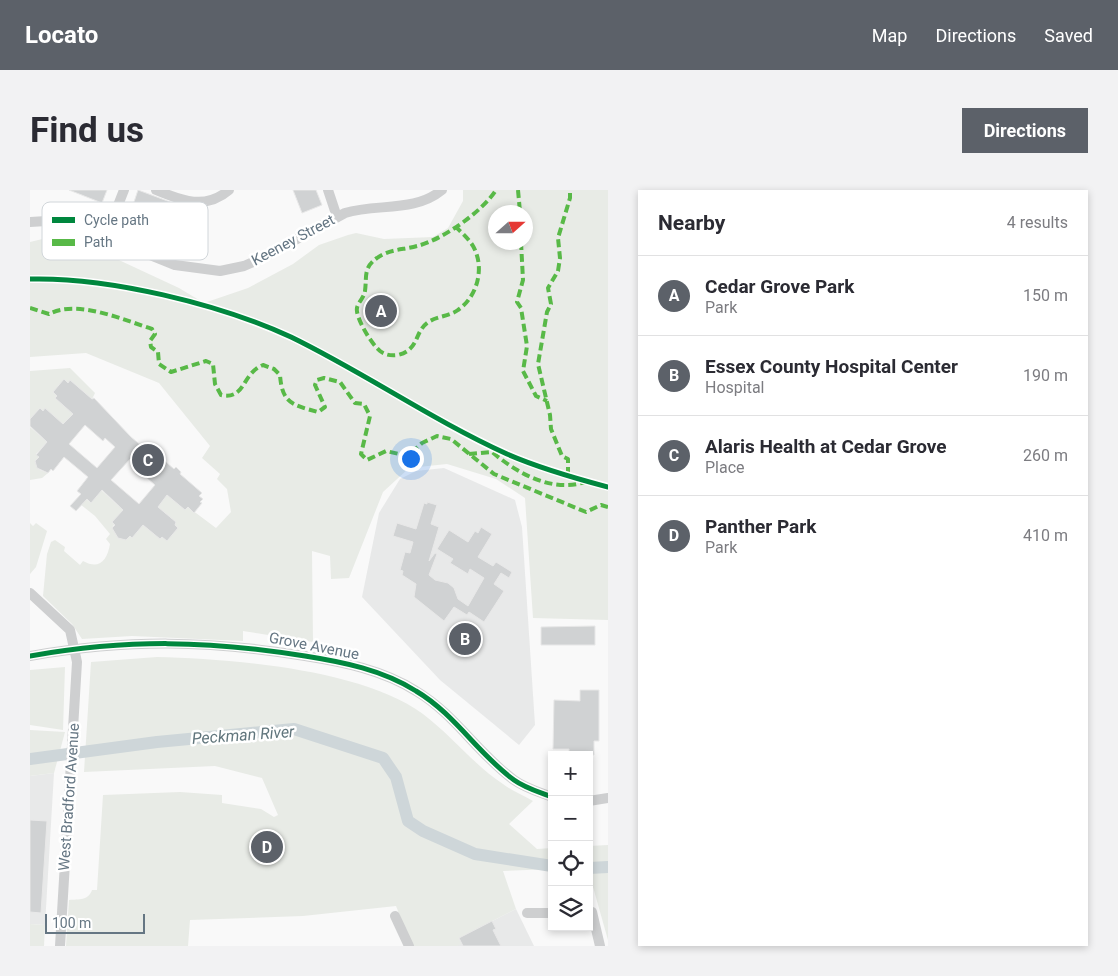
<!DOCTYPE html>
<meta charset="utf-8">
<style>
body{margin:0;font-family:Roboto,sans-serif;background:#f2f2f3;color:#2b2b33}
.controls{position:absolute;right:15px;bottom:15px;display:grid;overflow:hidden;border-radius:0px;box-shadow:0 2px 8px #0003}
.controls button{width:45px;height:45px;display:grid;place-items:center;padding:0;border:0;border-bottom:1px solid #e1e1e2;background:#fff;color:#2b2b33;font:25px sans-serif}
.compass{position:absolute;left:458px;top:15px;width:45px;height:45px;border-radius:50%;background:#fff;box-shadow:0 2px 8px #0003;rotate:69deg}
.scale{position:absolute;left:15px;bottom:12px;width:100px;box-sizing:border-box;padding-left:5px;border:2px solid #657683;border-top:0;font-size:14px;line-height:18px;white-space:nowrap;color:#657683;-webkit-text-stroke:4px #fff;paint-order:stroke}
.you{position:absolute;left:380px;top:268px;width:18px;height:18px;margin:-12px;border:4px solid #fff;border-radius:50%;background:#1a73e8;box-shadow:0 0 0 8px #1a73e833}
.badge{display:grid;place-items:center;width:32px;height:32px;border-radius:50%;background:#5c6169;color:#fff;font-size:16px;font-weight:700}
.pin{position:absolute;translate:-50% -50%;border:2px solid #fff;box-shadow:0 1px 5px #0006}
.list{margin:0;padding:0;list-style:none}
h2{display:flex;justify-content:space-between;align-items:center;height:65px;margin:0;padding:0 20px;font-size:21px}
h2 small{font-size:16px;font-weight:400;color:#7c7c81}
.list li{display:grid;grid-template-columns:32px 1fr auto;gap:15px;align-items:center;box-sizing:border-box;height:80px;padding:0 20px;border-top:1px solid #e1e1e2}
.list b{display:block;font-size:19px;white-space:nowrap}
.list p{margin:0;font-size:16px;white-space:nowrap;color:#7c7c81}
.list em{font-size:16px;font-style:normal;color:#7c7c81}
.icon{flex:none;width:28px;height:28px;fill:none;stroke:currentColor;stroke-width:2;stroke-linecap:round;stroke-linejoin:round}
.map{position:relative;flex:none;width:578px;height:756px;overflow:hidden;border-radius:0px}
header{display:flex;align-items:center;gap:30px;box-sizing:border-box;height:70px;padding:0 25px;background:#5c6169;color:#fff}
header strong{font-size:24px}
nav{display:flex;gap:28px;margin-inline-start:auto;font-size:18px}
.intro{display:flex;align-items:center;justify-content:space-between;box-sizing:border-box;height:120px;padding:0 30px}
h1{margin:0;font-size:35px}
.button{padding:12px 22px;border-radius:0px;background:#5c6169;color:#fff;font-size:18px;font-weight:700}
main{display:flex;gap:30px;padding:0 30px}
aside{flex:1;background:#fff;border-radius:0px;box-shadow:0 2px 8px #0003}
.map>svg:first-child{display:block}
.built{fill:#e8e9e9}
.green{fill:#e8ebe6;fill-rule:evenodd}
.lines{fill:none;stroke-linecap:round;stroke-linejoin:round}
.river{stroke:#ced6d9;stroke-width:12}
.building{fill:#d0d2d3;stroke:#e8e8e8;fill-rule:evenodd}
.minor{stroke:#cecfd0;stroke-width:10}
.quiet{stroke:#58b947;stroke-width:4;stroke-dasharray:8 4;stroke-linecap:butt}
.cycleway-casing{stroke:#fff;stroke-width:8}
.cycleway{stroke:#00873e;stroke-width:5}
.labels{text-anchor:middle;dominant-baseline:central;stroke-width:5;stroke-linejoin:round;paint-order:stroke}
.street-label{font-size:15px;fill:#657683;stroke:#fff}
.water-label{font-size:16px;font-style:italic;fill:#60757c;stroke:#fff}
.key{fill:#fff;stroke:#d1d6da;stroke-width:1}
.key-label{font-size:14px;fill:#657683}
</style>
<header>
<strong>Locato</strong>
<nav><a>Map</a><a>Directions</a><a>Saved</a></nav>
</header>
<div class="intro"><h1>Find us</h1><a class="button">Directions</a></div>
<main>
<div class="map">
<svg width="578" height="756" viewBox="0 0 578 756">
<rect width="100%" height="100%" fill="#f9f9f9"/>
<g class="built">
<path d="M414 278 485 310 492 337 505 535 489 555 410 490 332 407 349 323 370 289 386 281Z"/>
<path d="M24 583 15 735 0 734V586Z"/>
<path d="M486 719 504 756H427L429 748Z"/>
</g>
<g class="green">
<path d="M433 0H578V430L503 428 495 308 466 289 417 274 379 278 353 302 319 388 301 389 300 366 282 361 283 452 213 441V451L102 446 52 449 42 434 13 406 17 364 21 352 25 350 35 357 34 361 50 375 53 371C69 380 77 371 80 354L76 349 80 344 65 326 50 314 55 308 61 313 70 299 93 320 82 338 88 348 96 350 100 346 102 348 113 335 130 349 132 347 137 351 148 338 145 335 146 332 128 317 137 305 155 320 158 317 186 338 201 322 197 299 187 289 190 284 172 268 180 256 129 193 56 163 0 167V52L33 44 149 98 174 113 218 98 263 74 289 55 318 45 326 43 354 49 403 47 418 38 433 11ZM466 22H496V52H466Z"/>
<path d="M40 178 65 203 62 209 40 190 38 193 34 190 23 202 27 206 25 208 43 224 33 234 15 219 13 221 10 218 0 229V181Z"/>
<path d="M0 233V237L17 252 6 264 9 267 5 271 10 280 18 283 12 288 0 290Z"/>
<path d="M0 333 3 336 6 333 17 341 6 377 0 384Z"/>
<path d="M127 467C202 469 332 479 393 524 421 545 444 575 473 594 482 601 493 605 503 611L479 634 507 659 522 658V679L473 681 486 719 429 748 431 754 427 756H382L366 716 273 726 160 730 158 756H36L39 710C49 709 58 711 62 700H67L73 605 150 602 192 605V613L231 619 244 627 248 625 232 588 185 576 54 582 61 472Z"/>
<path d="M35 477 33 540 0 535V480Z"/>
<path d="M0 540 35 542 24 583 0 586Z"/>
<path d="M578 655V750L563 697 559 694V656Z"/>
<path d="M0 734 15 735 14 756H0Z"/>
</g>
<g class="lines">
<g class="river">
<path d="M0 569 127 552 264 539 353 568 366 587 378 631 393 641 445 664 522 676"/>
<path d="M559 678 578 677"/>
</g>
</g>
<g class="building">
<path d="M39 0H77L72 13Z"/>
<path d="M108 0 151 16 146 35 101 21Z"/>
<path d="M263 0H286L292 15 272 23Z"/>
<path d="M34 189 38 193 40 190 62 209 64 208 101 247 120 263 122 260 144 279 146 277 151 282 150 284 172 303 169 306 173 309 170 312 172 313 164 323 158 317 155 320 137 305 128 317 146 332 145 335 148 338 137 351 132 347 130 349 113 335 102 348 100 346 96 350 88 348 82 338 85 335 82 332 93 320 72 300 61 313 57 309 46 321 40 316 51 304 47 301 58 287 34 267 23 281 21 279 18 283 7 278 5 271 9 267 6 265 17 252 0 236V229L10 218 13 221 15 218 33 234 43 224 25 208 27 206 23 202ZM55 235 73 251 75 248 85 257 67 278 39 254ZM100 269 109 277 107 279 125 295 109 314 81 290Z"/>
<path d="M397 312 407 315 401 334 409 337 399 371 405 363 407 364 399 385 405 390 418 393 424 398 428 409 438 416 454 388 440 379 438 384 420 373 423 369 407 359 419 340 438 352 445 341 448 343 451 337 462 344 448 367 463 376 466 372 482 382 479 388 471 383 464 394 474 401 454 432 439 422 437 425 424 417 414 431 384 407 386 394 372 385 373 381 370 380 375 362 380 363 383 352 363 346 367 333 386 339 394 313 397 314Z"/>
<path d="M565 436V455H511V437Z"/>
<path d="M550 500H569V551H564V565H539V559H523L524 510 550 511Z"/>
<path d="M0 630 17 631 11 723 0 722Z"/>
<path d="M462 731 466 739 463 740 471 756H433L429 748Z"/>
</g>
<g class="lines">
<g class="minor">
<path d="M126 0C152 11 176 20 199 0"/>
<path d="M298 0 307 27"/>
<path d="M0 32 33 30 145 75 190 81 214 76 230 69 315 23C347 13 384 23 412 0"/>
<path d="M76 46 94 0"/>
<path d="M0 403 40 440 47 472 30 756"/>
<path d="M0 466C98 449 177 450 275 466 313 472 353 480 386 501 425 524 448 564 484 590 495 598 509 602 522 607"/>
<path d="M559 611 578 608"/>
<path d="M559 722H562L570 756"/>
<path d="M497 723H522"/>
<path d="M365 726 379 756"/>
</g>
<g class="quiet">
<path d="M488 0 490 22"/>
<path d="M425 36C431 42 438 48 443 56 455 77 448 106 428 120 420 126 409 126 400 131 383 141 391 159 368 165 361 166 355 165 350 161 342 155 325 127 327 118 328 112 334 108 335 101 337 86 333 78 347 68 359 59 373 60 387 56 412 50 452 22 466 0"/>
<path d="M491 52 493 90 487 112 491 118 497 156 493 181 506 206 517 211"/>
<path d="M0 118 19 124C47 109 94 130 122 139L125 144 120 151 121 157 128 162 129 174 141 182 176 171 183 174 185 194 191 205C216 210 211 184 233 175L244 179 250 185C252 213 262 215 288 222L295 217 285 195 287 190 294 188 310 192 325 213 334 214 340 226 331 264 337 270 356 261 378 266 392 253 407 246 421 249 464 284 556 322 571 315 578 317"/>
<path d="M439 264 462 262C487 283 522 303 555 292"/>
<path d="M538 285V269L532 266 521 239 520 225 508 174 517 122 521 114 518 98 528 81 530 68 528 48 540 8V0"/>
</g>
<defs>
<g id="cycleway">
<path d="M0 89C79 87 189 114 261 147 335 183 402 230 477 264 509 278 544 288 578 297"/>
<path d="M0 466C98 449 177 450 275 466 313 472 353 480 386 501 425 524 448 564 484 590 495 598 509 602 522 607"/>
</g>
</defs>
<use href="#cycleway" class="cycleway-casing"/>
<use href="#cycleway" class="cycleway"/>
</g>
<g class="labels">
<g class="street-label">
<text transform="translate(263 50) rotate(-28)">Keeney Street</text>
<text transform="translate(284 456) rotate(11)">Grove Avenue</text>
<text transform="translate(39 607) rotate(-86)">West Bradford Avenue</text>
</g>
<g class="water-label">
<text transform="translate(213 545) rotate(-4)">Peckman River</text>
</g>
</g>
<rect x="12" y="12" width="166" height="58" rx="8" class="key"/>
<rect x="22" y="27" width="23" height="6" fill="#00873e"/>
<rect x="22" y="49" width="23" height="7" fill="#58b947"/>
<g class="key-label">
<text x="54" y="35">Cycle path</text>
<text x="54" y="57">Path</text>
</g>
</svg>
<div class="controls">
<button>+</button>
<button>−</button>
<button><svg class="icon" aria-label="locate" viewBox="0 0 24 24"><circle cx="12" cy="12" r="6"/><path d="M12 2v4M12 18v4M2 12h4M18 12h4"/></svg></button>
<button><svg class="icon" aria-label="layers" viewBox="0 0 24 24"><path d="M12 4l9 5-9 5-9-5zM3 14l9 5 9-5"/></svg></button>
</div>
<svg class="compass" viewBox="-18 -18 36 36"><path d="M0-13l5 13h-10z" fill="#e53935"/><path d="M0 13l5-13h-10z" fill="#7c7c81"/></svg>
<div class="scale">100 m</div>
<div class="you"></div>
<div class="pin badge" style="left:351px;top:121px">A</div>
<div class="pin badge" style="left:435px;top:449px">B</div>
<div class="pin badge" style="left:118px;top:270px">C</div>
<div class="pin badge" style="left:237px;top:657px">D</div>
</div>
<aside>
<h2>Nearby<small>4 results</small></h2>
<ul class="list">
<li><span class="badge">A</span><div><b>Cedar Grove Park</b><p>Park</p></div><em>150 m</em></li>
<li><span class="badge">B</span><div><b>Essex County Hospital Center</b><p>Hospital</p></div><em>190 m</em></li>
<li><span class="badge">C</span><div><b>Alaris Health at Cedar Grove</b><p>Place</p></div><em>260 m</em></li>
<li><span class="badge">D</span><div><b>Panther Park</b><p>Park</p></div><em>410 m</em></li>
</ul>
</aside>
</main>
